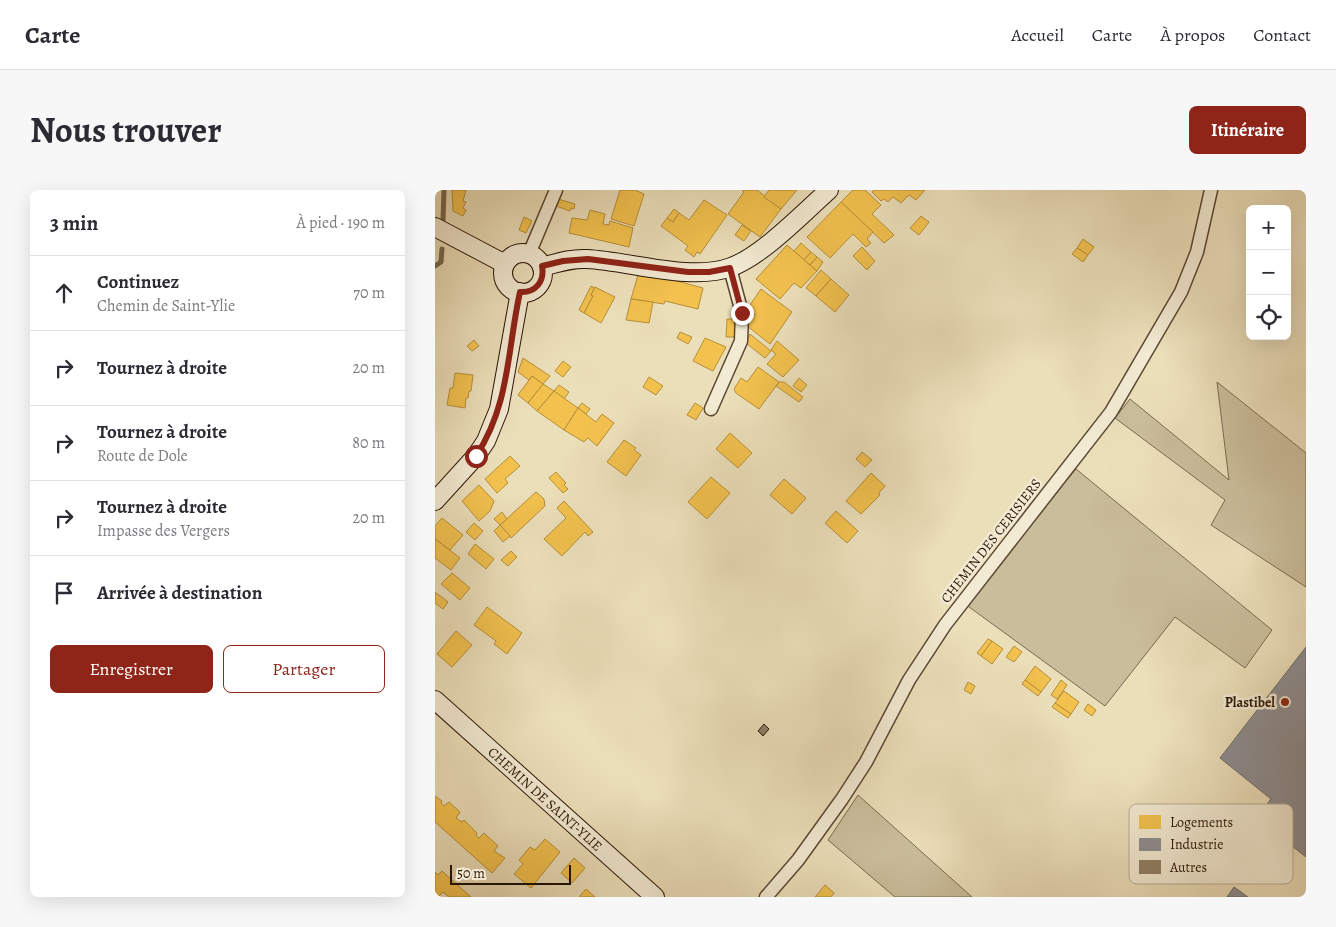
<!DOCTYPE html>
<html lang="fr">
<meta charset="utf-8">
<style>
body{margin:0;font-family:Alegreya,serif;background:#f7f7f7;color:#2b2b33}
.controls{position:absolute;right:15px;top:15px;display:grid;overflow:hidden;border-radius:8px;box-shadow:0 5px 20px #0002}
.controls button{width:45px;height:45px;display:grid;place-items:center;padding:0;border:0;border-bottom:1px solid #e1e1e2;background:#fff;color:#2b2b33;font:25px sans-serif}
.scale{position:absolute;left:15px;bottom:12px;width:121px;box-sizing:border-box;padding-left:5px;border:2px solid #2a1606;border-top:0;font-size:14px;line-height:18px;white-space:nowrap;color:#2a1606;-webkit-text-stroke:4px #f2ead2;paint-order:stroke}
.stop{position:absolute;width:15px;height:15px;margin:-11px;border:4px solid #8f2418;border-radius:50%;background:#fff}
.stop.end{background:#8f2418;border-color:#fff;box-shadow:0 1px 5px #0008}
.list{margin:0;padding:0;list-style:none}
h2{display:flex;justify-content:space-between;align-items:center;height:65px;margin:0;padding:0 20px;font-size:21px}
h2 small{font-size:16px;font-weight:400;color:#7c7c81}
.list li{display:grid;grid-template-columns:32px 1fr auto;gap:15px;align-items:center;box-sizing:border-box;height:75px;padding:0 20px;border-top:1px solid #e1e1e2}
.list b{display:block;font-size:19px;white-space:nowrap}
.list p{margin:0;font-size:16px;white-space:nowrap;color:#7c7c81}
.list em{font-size:16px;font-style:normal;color:#7c7c81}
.actions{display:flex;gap:10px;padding:15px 20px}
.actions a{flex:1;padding:11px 0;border:1px solid #8f2418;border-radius:8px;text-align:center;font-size:18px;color:#8f2418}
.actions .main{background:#8f2418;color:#fff}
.icon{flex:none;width:28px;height:28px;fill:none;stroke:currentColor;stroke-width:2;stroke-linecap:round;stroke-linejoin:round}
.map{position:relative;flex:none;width:871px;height:707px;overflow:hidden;border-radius:8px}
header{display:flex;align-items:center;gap:30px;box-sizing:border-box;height:70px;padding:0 25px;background:#fff;border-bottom:1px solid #e1e1e2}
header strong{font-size:24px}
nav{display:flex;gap:28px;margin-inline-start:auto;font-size:18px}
.intro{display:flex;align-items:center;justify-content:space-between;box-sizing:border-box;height:120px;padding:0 30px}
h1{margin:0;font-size:35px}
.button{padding:12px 22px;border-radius:8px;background:#8f2418;color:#fff;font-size:18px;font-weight:700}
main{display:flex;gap:30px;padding:0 30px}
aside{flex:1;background:#fff;border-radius:8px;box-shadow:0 5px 20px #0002}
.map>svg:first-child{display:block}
.green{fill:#cabd9b;stroke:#7a6a50}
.homes{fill:#f2c14e;stroke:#b68e38}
.industry{fill:#8d8d92;stroke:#6f6968}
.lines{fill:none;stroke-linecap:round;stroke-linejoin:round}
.stream{stroke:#76664d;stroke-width:5}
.building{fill:#8e7f64;stroke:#2a1606}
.street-casing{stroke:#5a4833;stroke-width:15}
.secondary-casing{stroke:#2a1606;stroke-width:20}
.street{stroke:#f2ead2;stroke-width:12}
.secondary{stroke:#f2ead2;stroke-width:18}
.route{stroke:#8f2418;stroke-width:6}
.poi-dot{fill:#8f2418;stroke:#f2ead2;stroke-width:2}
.labels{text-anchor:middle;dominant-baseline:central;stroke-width:5;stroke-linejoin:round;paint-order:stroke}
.street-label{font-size:14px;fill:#2a1606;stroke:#f2ead2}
.poi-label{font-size:14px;font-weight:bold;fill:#2a1606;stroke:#f2ead2;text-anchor:end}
.key{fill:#f2ead2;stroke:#b6aa95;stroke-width:1}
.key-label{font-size:14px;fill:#2a1606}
</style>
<header>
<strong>Carte</strong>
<nav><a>Accueil</a><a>Carte</a><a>À propos</a><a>Contact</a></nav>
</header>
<div class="intro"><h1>Nous trouver</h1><a class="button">Itinéraire</a></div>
<main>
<aside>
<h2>3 min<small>À pied · 190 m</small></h2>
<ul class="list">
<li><svg class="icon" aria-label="ahead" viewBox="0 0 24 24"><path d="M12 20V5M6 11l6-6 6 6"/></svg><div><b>Continuez</b><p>Chemin de Saint-Ylie</p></div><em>70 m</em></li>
<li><svg class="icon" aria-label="right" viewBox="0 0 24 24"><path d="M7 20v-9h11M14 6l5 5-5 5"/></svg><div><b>Tournez à droite</b></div><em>20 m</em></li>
<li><svg class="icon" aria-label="right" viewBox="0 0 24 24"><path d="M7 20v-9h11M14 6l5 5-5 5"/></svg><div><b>Tournez à droite</b><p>Route de Dole</p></div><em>80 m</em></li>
<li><svg class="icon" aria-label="right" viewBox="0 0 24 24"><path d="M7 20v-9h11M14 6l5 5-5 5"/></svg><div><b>Tournez à droite</b><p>Impasse des Vergers</p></div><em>20 m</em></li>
<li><svg class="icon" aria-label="arrive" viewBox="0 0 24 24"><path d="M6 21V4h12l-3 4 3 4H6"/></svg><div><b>Arrivée à destination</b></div></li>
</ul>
<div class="actions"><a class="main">Enregistrer</a><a>Partager</a></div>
</aside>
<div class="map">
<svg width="871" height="707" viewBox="0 0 871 707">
<rect width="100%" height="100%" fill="#ebdfba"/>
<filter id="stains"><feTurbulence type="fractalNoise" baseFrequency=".004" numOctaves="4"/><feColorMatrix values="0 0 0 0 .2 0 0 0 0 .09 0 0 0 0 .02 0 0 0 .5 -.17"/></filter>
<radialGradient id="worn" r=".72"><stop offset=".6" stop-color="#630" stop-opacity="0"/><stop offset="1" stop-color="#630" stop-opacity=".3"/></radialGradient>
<g class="green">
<path d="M782 192 871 263V397L776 335 790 310 680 228 695 209 794 290Z"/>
<path d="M641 279 837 440 810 478 740 427 670 516 530 414Z"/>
<path d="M423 605 537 707H460L393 650Z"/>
</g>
<g class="homes">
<path d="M17 0H31L28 11 31 12 28 18 31 20 28 26 18 21Z"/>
<path d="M185 0H200L209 4 199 36 176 29Z"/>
<path d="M307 0H322L346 19 325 47 293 24 309 2Z"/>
<path d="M334 0H362L346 19 329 7Z"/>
<path d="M418 0H430L446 15 437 24 459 45 449 53 406 12Z"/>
<path d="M439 0H490L481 10 474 5 466 13 458 7 453 12 449 9 446 11 437 2Z"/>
<path d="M123 9 140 14 139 19 136 18 135 21 121 16Z"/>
<path d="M269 10 292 25 265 64 262 62 259 67 250 60 253 56 226 36 232 28 238 32 244 23 254 30Z"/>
<path d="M406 12 438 42 432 49 436 53 431 57 418 44 395 68 372 47Z"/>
<path d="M239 19 244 23 238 32 232 28Z"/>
<path d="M155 20 170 24 168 34 174 35 175 31 198 38 194 57 134 43 137 28 152 30Z"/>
<path d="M486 26 494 32 484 45 475 38Z"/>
<path d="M89 27 97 31 91 43 84 40Z"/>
<path d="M307 35 316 41 309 51 300 45Z"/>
<path d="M648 49 659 57 653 65 642 58Z"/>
<path d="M366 53 376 62 369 70 359 61Z"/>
<path d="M352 55 382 81 366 98 359 93 345 109 321 89Z"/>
<path d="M427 57 440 71 432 80 418 66Z"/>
<path d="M642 58 653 65 648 72 637 64Z"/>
<path d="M376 62 382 67 375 75 369 70Z"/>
<path d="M382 67 388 72 382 81 375 75Z"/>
<path d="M386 80 396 89 381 106 371 98Z"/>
<path d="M203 85 242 91 268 98 263 119 230 111 229 114 196 109Z"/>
<path d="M396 89 414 105 400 122 381 106Z"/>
<path d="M156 96 160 98 156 105 158 106 149 123 144 120Z"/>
<path d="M160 97 180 107 166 133 149 123 158 106 156 105Z"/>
<path d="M326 99 357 122 335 154 312 136 320 124 313 118Z"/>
<path d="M196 109 218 112 214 133 191 130Z"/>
<path d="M292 129H301V147H291Z"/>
<path d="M245 142 257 147 253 154 242 148Z"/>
<path d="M315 144 336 161 330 168 311 153Z"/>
<path d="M270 148 291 157 278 181 258 171Z"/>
<path d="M39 150 44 156 37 161 32 156Z"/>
<path d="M342 151 364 170 348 187 332 174 341 164 336 160Z"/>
<path d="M88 168 115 186 108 194 97 186 94 190 83 182Z"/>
<path d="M128 171 136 177 128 187 120 181Z"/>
<path d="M323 177 344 192 324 219 301 203 299 199 306 188 312 192Z"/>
<path d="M20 183 38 185 36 201H34L33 208H31L30 218 12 215 15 198H18Z"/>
<path d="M97 186 108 194 93 213 83 205Z"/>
<path d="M214 187 228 196 221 205 208 197Z"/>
<path d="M364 188 372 195 366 202 358 196Z"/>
<path d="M344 192H349L368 207 364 212 341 196Z"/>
<path d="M108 194 119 201 102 221 93 213Z"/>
<path d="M124 195 134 202 129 209 119 201Z"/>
<path d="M119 201 143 218 129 240 102 221Z"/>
<path d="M147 213 155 219 151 224 143 218Z"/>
<path d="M260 213 268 218 261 230 252 225Z"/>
<path d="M143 218 161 232 167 224 179 233 162 256 153 248 149 252 129 240Z"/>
<path d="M295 243 317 263 303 278 281 259Z"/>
<path d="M189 250 201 258 199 260 206 265 191 286 172 272Z"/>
<path d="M427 262 437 270 430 277 421 269Z"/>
<path d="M75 266 85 276 70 289 73 293 62 303 50 289Z"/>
<path d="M121 282 131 293 129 295 133 299 128 303 114 288Z"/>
<path d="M436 283 450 296 444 303 445 305 426 324 411 311Z"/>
<path d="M276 287 295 303 272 329 253 312Z"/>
<path d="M349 289 371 308 357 324 335 305Z"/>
<path d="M44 295 59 311 55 321 44 331 27 311Z"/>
<path d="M101 302 109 309 110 316 76 348 65 335Z"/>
<path d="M129 311 158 342 153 346 150 342 127 366 109 349 131 328 122 318Z"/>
<path d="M401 321 423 341 412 353 390 333Z"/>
<path d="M67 322 72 329 65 335 59 329Z"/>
<path d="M7 328 28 345 15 360 0 349V336Z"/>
<path d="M39 333 48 341 40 350 31 342Z"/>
<path d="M65 335 75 346 68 352 59 341Z"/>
<path d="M0 349 25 368 16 380 0 368Z"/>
<path d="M40 354 59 369 51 379 33 364Z"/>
<path d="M76 361 82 367 73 376 66 370Z"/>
<path d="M17 383 35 398 25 410 6 394Z"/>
<path d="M0 402 13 412 8 419 0 413Z"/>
<path d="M52 417 87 443 72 464 59 454 61 451 39 435Z"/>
<path d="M21 441 37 455 17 477 2 464Z"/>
<path d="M553 449 557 451 546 466 542 463Z"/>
<path d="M557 451 568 459 557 474 546 466Z"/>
<path d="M579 456 587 462 579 472 571 467Z"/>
<path d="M600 476 616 489 606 502 590 490Z"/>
<path d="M590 490 606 502 603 506 587 494Z"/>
<path d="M626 490 632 495 622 509 616 505Z"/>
<path d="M533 492 540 496 536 504 529 500Z"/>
<path d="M629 501 644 512 636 524 620 513Z"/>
<path d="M620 513 636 524 633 528 617 517Z"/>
<path d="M653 514 661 520 657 526 649 520Z"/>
<path d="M0 606 7 611 6 613 9 616 14 612 25 622 21 628 27 632 29 630 42 643 41 645 44 648 49 643 63 656 59 661 70 668 57 683 0 632Z"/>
<path d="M110 649 125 662 96 698 79 684 88 674 84 670 95 657 100 660Z"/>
<path d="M139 668 150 678 137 693 126 683Z"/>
<path d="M7 681 36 707H14L8 702 3 707H0V682L3 685Z"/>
<path d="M390 695 399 703 396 707H380Z"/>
<path d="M151 699 160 707H144Z"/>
</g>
<g class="industry">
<path d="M871 457V667L821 628 836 609 785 568Z"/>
<path d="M799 697 813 707H792Z"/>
</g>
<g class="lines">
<g class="stream">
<path d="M8 31 9 0"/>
<path d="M0 76 6 72 7 59"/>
</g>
</g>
<path class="building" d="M329 534 334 539 328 546 323 541Z"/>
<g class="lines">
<defs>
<g id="street">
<path d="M94 64 121 0"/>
<path d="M276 219 306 151 307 123 295 78"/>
<path d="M331 707 363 670 407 609 431 572 474 490 510 435 676 222 746 102 762 62 776 0"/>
</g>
<g id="secondary">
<path d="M0 37 70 74"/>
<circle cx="88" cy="83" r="20"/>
<path d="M107 77C122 73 136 68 152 69 194 71 256 92 296 77 327 66 368 23 394 0"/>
<path d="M0 311 41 266 51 251 64 219 85 102"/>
<path id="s1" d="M0 510 220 707"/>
</g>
</defs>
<use href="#street" class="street-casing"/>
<use href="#secondary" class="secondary-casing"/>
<use href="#street" class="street"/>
<use href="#secondary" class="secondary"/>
</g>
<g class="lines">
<path class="route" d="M41 266C75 214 72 161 85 102 100 103 110 92 107 76L128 71 153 69 253 82H274L295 78 307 123"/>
</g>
<circle class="poi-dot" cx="850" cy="512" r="5"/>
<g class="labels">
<g class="street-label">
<text transform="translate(556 351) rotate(-52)">CHEMIN DES CERISIERS</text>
<text stroke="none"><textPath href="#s1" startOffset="148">CHEMIN DE SAINT-YLIE</textPath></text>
</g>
<g class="poi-label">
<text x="840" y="512">Plastibel</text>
</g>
</g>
<rect x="694" y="614" width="164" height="80" rx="8" class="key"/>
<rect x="704" y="625" width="22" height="14" fill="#f2c14e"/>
<rect x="704" y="648" width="22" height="13" fill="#8d8d92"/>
<rect x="704" y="670" width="22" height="14" fill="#8e7f64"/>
<g class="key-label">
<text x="735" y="637">Logements</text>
<text x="735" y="659">Industrie</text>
<text x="735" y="682">Autres</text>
</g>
<rect width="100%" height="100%" filter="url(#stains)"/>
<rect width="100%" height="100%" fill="url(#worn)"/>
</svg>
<div class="controls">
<button>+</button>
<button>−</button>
<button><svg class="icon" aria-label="locate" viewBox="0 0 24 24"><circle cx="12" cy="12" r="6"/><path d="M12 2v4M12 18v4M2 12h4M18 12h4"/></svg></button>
</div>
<div class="scale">50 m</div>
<div class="stop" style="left:41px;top:266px"></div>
<div class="stop end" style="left:307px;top:123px"></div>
</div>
</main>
